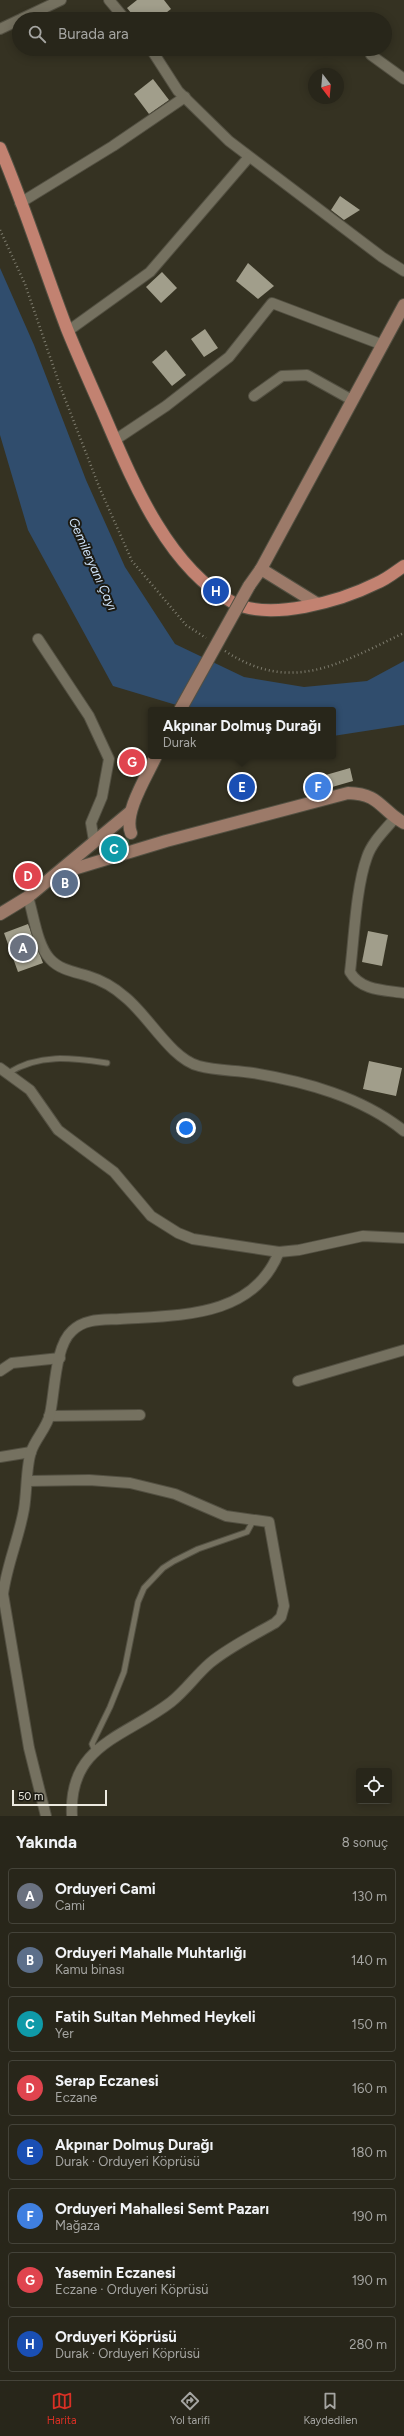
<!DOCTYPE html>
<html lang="tr">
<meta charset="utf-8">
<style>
body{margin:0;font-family:Figtree,sans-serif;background:#343227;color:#f1f3f6}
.controls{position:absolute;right:12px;bottom:12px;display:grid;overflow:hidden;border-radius:4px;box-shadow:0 2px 10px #0003}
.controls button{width:36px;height:36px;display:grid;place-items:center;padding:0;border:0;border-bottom:1px solid #444339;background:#28261a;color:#f1f3f6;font:20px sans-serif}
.compass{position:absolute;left:308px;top:68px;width:36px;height:36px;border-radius:50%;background:#28261a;box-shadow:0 2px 10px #0003;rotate:164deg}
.scale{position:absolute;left:12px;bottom:10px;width:95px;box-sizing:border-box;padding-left:4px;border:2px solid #eceae0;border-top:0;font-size:11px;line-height:14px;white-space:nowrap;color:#eceae0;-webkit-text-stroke:3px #1b1a13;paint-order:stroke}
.you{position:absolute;left:186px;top:1128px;width:14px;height:14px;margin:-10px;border:3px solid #fff;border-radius:50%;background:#1a73e8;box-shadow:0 0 0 6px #1a73e833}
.badge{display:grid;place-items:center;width:26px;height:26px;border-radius:50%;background:#d93025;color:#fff;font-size:13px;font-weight:700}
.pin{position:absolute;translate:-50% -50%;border:2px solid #fff;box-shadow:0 1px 4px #0006}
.popup{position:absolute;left:148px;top:707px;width:188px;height:52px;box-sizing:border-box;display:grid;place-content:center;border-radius:4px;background:#28261a;filter:drop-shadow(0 1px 3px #0005);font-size:13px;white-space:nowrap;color:#a5a5a2}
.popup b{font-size:15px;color:#f1f3f6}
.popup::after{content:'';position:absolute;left:50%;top:100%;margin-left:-8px;border:8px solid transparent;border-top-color:#28261a}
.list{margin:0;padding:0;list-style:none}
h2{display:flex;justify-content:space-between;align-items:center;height:52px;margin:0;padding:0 16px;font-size:17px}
h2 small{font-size:13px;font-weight:400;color:#a5a5a2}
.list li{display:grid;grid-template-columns:26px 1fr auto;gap:12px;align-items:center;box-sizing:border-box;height:56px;margin:0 8px 8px;padding:0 8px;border:1px solid #444339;border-radius:4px}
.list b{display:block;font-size:15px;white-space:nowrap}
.list p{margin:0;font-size:13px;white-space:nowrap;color:#a5a5a2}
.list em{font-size:13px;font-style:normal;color:#a5a5a2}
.icon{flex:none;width:22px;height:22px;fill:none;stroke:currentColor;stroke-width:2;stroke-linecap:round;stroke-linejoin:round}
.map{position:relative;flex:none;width:404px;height:1816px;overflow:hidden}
.search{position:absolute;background:#28261a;box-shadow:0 2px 10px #0003;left:12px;right:12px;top:12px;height:44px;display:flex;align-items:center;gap:10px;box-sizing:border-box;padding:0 14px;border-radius:22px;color:#a5a5a2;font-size:15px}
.sheet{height:564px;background:#28261a}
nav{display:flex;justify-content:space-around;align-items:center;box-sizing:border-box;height:56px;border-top:1px solid #444339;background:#28261a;font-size:11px;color:#a5a5a2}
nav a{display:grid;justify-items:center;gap:2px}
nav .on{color:#d93025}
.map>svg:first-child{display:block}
.green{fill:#3c5d44}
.water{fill:#304d6d}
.building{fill:#a19e8b}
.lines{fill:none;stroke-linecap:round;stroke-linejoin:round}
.lane-casing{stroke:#535042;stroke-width:7}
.street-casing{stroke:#535042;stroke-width:12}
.secondary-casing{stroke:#535042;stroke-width:14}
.primary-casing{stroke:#535042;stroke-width:14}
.path{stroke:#7f7d6f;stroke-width:2.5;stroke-dasharray:1 3;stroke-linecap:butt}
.lane{stroke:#757160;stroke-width:5}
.street{stroke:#757160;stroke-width:10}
.secondary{stroke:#9c7a69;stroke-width:12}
.primary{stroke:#c28271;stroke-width:12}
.secondary-bridge-casing{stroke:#535042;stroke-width:14;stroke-linecap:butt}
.secondary-bridge{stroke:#9c7a69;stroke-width:12}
.labels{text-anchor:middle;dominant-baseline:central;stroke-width:4;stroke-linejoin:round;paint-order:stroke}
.water-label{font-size:13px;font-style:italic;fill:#d0e4fb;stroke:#1b1a13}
</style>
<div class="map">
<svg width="404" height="1816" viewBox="0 0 404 1816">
<rect width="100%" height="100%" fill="#353222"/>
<path class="green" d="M121 836 129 840 130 848 91 860Z"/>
<path class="water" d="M0 268 34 345 86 480 125 567 175 644 244 677 304 687 367 681 404 661V725L333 736V710H193L113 686 28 530 0 435Z"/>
<g class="building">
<path d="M137 0H164L171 9 158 19H136L127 8Z"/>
<path d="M153 79 169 100 149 114 134 94Z"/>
<path d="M340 196 360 210 344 220 331 210Z"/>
<path d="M248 263 274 286 258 299 236 281Z"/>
<path d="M162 272 177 288 161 303 146 287Z"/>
<path d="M205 329 218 348 204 357 191 339Z"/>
<path d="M166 350 186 375 172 386 152 362Z"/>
<path d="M350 768 353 781 308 794 305 781Z"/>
<path d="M28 924 43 963 18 972 4 933Z"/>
<path d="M368 931 388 935 382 966 362 962Z"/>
<path d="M369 1061 402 1068 396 1096 363 1089Z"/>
</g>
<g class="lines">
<defs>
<g id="lane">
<path d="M8 1073C40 1053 72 1058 107 1063"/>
<path d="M95 1751 92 1744 110 1707 124 1672 138 1602 144 1588 163 1568 174 1561 198 1549 247 1532 253 1521"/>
</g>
<g id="street">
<path d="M109 0 125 19"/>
<path d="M21 19 61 0"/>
<path d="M0 29 19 20"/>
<path d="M151 49 178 91 229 141 382 257 404 271"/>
<path d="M371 55 404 79"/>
<path d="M20 203 113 146 185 97"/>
<path d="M68 331 150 272 249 157"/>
<path d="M254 396 282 376 307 375 352 400"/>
<path d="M115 440 166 406 229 357 272 303 383 345"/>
<path d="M38 639 89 716 109 759 102 797 91 823 94 841"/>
<path d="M395 818C385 830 372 842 367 857 356 887 354 939 350 972 361 991 385 990 404 993"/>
<path d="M28 897C34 916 37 945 50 959 60 970 75 972 88 976 101 980 115 988 125 997 148 1015 171 1059 199 1066 217 1071 236 1070 253 1073 306 1082 362 1097 404 1131"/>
<path d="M0 1068 30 1090 58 1130 114 1172 151 1216 178 1233 193 1239 279 1252 299 1250 363 1236 404 1238"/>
<path d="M0 1371 12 1363 60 1358"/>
<path d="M298 1381 404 1350"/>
<path d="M49 1416 140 1415"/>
<path d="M0 1457 31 1452"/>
<path d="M28 1481 89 1480 130 1483 175 1494 226 1516 269 1522 284 1606 281 1617 275 1623C254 1635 229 1647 210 1663 196 1675 186 1690 171 1702 126 1737 68 1744 72 1816"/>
<path d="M46 1816 29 1748 3 1594C7 1564 19 1538 24 1509 27 1492 26 1466 31 1452 35 1439 47 1428 50 1414 55 1391 55 1346 72 1331 85 1318 103 1320 120 1319 180 1315 253 1318 279 1252"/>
</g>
<g id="secondary">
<path d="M261 569 316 603"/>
<path d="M249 586 261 569 404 305"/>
<path d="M131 833C123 813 147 776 156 756"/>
<path d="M57 874 166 841 348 793C381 794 379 809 404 823"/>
<path d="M0 914 28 897 129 813"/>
</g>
<path id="primary" d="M0 148C25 207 44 269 67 329 78 356 90 383 102 410 130 475 166 567 232 602 269 622 341 601 377 583 387 579 395 572 404 566"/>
</defs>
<use href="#lane" class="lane-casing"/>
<use href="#street" class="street-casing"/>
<use href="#secondary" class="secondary-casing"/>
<use href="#primary" class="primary-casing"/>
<g class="path">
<path d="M0 230 25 284 60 386 100 489 132 561 186 625 206 638"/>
<path d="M225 651C292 695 340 663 404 633"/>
</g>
<use href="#lane" class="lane"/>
<use href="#street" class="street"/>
<use href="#secondary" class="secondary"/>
<use href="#primary" class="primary"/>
<defs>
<path id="secondary-bridge" d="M180 710 249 586"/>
</defs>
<use href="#secondary-bridge" class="secondary-bridge-casing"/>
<use href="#secondary-bridge" class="secondary-bridge"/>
</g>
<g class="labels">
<g class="water-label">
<text transform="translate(93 564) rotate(66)">Gemileryanı Çayı</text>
</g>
</g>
</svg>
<div class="controls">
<button><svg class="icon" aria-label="locate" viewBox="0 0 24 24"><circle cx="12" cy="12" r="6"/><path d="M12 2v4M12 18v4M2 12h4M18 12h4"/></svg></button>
</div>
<svg class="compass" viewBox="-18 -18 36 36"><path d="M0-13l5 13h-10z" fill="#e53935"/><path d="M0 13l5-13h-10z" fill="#a5a5a2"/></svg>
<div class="scale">50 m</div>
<div class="you"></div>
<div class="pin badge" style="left:23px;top:948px;background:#6b7280">A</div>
<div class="pin badge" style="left:65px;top:883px;background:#5c6f8a">B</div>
<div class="pin badge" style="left:114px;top:849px;background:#0f9aa8">C</div>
<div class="pin badge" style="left:28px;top:876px;background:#e0444e">D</div>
<div class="pin badge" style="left:242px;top:787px;background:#1a4fb4">E</div>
<div class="popup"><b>Akpınar Dolmuş Durağı</b>Durak</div>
<div class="pin badge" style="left:318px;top:787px;background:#3f7fe0">F</div>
<div class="pin badge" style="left:132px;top:762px;background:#e0444e">G</div>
<div class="pin badge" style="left:216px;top:591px;background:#1a4fb4">H</div>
<div class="search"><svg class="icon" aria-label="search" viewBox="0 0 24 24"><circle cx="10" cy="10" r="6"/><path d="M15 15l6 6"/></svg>Burada ara</div>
</div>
<section class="sheet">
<h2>Yakında<small>8 sonuç</small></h2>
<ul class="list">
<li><span class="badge" style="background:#6b7280">A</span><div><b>Orduyeri Cami</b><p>Cami</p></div><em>130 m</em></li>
<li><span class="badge" style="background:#5c6f8a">B</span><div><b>Orduyeri Mahalle Muhtarlığı</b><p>Kamu binası</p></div><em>140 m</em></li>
<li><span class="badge" style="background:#0f9aa8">C</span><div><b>Fatih Sultan Mehmed Heykeli</b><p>Yer</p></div><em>150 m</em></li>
<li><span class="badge" style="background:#e0444e">D</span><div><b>Serap Eczanesi</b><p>Eczane</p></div><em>160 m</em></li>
<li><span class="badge" style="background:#1a4fb4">E</span><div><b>Akpınar Dolmuş Durağı</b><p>Durak · Orduyeri Köprüsü</p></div><em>180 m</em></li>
<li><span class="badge" style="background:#3f7fe0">F</span><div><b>Orduyeri Mahallesi Semt Pazarı</b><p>Mağaza</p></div><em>190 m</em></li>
<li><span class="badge" style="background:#e0444e">G</span><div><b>Yasemin Eczanesi</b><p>Eczane · Orduyeri Köprüsü</p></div><em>190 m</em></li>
<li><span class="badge" style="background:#1a4fb4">H</span><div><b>Orduyeri Köprüsü</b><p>Durak · Orduyeri Köprüsü</p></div><em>280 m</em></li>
</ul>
</section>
<nav>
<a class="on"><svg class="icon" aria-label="map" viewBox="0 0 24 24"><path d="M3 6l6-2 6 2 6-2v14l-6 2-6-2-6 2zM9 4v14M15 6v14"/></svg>Harita</a>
<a><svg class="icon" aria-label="directions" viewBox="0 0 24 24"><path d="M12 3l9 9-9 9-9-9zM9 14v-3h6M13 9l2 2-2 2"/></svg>Yol tarifi</a>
<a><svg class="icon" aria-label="saved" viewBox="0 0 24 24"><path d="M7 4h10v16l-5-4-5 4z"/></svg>Kaydedilen</a>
</nav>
